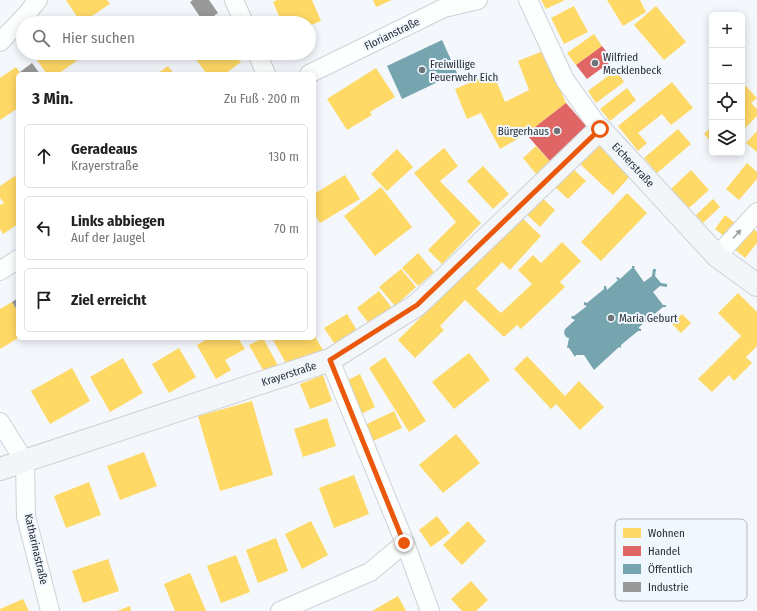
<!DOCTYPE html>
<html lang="de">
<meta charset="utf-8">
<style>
body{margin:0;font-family:"Fira Sans Condensed",sans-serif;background:#f6f6f6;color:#222}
.controls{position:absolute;right:12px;top:12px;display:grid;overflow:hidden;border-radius:6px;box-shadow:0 2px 10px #0003}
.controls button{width:36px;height:36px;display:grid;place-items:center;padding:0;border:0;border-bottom:1px solid #e0e0e0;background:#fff;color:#222;font:20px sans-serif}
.stop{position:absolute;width:12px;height:12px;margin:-9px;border:3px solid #ea580c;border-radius:50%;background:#fff}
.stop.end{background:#ea580c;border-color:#fff;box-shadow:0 1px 4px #0008}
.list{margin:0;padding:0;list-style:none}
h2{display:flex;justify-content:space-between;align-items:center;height:52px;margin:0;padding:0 16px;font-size:17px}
h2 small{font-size:13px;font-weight:400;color:#767676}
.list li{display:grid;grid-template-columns:26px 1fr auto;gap:12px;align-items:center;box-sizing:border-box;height:64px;margin:0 8px 8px;padding:0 8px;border:1px solid #e0e0e0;border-radius:6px}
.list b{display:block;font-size:15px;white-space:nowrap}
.list p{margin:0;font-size:13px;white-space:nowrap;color:#767676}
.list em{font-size:13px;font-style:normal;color:#767676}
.icon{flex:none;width:22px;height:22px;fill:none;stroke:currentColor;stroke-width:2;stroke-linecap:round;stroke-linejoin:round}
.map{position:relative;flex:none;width:757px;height:611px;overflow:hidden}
.search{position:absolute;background:#fff;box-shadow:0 2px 10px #0003;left:16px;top:16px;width:300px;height:44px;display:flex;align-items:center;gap:10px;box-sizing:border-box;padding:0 14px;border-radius:22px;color:#767676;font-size:15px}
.panel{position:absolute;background:#fff;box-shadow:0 2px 10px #0003;left:16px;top:72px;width:300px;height:268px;border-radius:6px}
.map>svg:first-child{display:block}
.homes{fill:#ffd966}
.shops{fill:#e06666}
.public{fill:#76a5af}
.industry{fill:#999}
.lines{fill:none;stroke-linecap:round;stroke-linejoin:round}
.street-casing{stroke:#ced2d7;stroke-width:20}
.secondary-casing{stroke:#ced2d7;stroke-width:24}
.street{stroke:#fdfefe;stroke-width:18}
.secondary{stroke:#f3f6f8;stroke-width:22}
.oneway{fill:#9da0a3}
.route{stroke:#ea580c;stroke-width:5}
.poi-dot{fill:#6f7479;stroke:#f1f7fe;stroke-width:1.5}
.labels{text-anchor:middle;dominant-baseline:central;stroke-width:4;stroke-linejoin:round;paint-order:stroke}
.street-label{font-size:11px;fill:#272d33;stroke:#f1f7fe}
.poi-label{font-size:11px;fill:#272d33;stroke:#f1f7fe;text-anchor:start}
.key{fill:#f1f7fe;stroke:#b4bac1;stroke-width:1}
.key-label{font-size:11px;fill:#272d33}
</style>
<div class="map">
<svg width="757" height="611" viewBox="0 0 757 611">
<rect width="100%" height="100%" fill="#f4f7fb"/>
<g class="homes">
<path d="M66 0H107L110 4 81 23Z"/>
<path d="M277 0H312L321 21 309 26V23H282L273 2Z"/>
<path d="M373 0H392L376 7Z"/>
<path d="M541 0H565L546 9Z"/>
<path d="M607 0H640L646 12 623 26Z"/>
<path d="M574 6 588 32 564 44 551 18Z"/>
<path d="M656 6 686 42 664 60 634 25Z"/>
<path d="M594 34 602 46 576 65 567 53Z"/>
<path d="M543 51 566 103 526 134 500 149 481 113 467 119 455 89 493 73 505 102 529 90 518 61Z"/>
<path d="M32 53H75L79 59 58 74H47Z"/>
<path d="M191 53H234L241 62 225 74H207Z"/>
<path d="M168 66 174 74H157Z"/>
<path d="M16 67 21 74H18V108L0 120V78Z"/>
<path d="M376 68 395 97 370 112 372 115 347 130 327 99Z"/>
<path d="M616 70 624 82 596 103 588 91Z"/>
<path d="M672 82 693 108 671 125 662 114 638 133 647 143 638 151 618 126Z"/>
<path d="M742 82 757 98 751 103 757 109V116L742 131Z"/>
<path d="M627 88 636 100 610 121 600 109Z"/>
<path d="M712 126V143L704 134Z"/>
<path d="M678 129 691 144 657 173 644 158Z"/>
<path d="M757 131V152L746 143Z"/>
<path d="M597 144 631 175 613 195 579 163Z"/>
<path d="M536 146 550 161 536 174 523 158Z"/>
<path d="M444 148 458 166 440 181 481 223 442 264 428 250 456 222 414 173Z"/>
<path d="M397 149 413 167 387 191 371 174Z"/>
<path d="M747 163 757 172V179L739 200 726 189Z"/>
<path d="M483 166 509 194 493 209 467 181Z"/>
<path d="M571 167 586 181 568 199 553 185Z"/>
<path d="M691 170 709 190 689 208 671 189Z"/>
<path d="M345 175 360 199 320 223 314 213V194Z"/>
<path d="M15 176 18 180V224L3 234 0 229V205L4 203 0 198V186Z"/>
<path d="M381 187 412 227 375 256 344 216Z"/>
<path d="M627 193 647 213 601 261 581 242Z"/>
<path d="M539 195 555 210 540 227 523 211Z"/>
<path d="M713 199 720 207 703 223 696 215Z"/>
<path d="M518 214 541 236 510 270 502 262 476 289 501 313 532 284 518 270 533 255 541 263 562 242 581 261 560 282 565 287 521 329 517 325 504 337 465 300 440 326 444 330 415 358 398 340 454 284Z"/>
<path d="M725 215 736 224 725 237 715 229Z"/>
<path d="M750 226 757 232V243L745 258 732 247Z"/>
<path d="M418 253 434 272 418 286 402 268Z"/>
<path d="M401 269 416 287 395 306 379 287Z"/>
<path d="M379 291 392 308 370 325 357 308Z"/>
<path d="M738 293 757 312V346L746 357 752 363 734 381 729 375 712 392 698 379 741 336 718 313Z"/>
<path d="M12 302 18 312V338L0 349V309Z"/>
<path d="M347 314 358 332 336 346 324 328Z"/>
<path d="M682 314 691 323 681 333 672 324Z"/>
<path d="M314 335 323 350 289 369 272 338H290L292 340 296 338H314Z"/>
<path d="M209 338H238L245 349 225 360 231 370 216 379 197 345Z"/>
<path d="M263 338 280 369 267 377 249 345Z"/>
<path d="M179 348 196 377 169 393 152 364Z"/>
<path d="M469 353 490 380 454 409 432 382Z"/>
<path d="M527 356 565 396 579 381 604 407 580 430 556 404 551 409 514 369Z"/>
<path d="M385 357 426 421 409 432 369 368Z"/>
<path d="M123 358 143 393 110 412 90 377Z"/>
<path d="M72 368 90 401 50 424 31 391Z"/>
<path d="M360 374 375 407 361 414 346 381Z"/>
<path d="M323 375 332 401 310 409 300 384Z"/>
<path d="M252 401 273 475 220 491 198 416Z"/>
<path d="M394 411 402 428 373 441 365 425Z"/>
<path d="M327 418 336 446 303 457 294 429Z"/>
<path d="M456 434 480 463 443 493 419 465Z"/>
<path d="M144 452 157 486 120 500 107 466Z"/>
<path d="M354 475 369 514 334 528 319 488Z"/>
<path d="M89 482 101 515 66 528 54 496Z"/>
<path d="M437 516 450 533 431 547 419 530Z"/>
<path d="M311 521 328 555 302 569 285 534Z"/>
<path d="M468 521 486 541 462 565 443 545Z"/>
<path d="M276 538 288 571 258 583 246 550Z"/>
<path d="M236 555 250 592 221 603 207 566Z"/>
<path d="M108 559 119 591 83 603 72 571Z"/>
<path d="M190 573 206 611H175L164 584Z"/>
<path d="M471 581 488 600 476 611H462L451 599Z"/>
<path d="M398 596 406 611H372Z"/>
<path d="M23 599 29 611H0V609Z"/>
<path d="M130 606 131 611H117Z"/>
</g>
<g class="shops">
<path d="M602 46 613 60 587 79 576 65Z"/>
<path d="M566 103 588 128 550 161 526 134Z"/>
</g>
<g class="public">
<path d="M442 40 457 73 402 99 387 66Z"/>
<path d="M632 266H635L634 268 644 282 652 276 653 269H656L655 276 661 283 667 284V287L660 286 653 292 663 305H666V307H663L651 317 653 319 651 321 649 319 638 328 641 329V331H638L621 345V348L619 347 594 370 584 355H576L575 357 569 348H567L569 338 566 337 564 333 565 329 575 320 571 318 572 316H574L587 306 584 305V302L587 303 604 289V286H606L607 290 618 280 616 278 618 277 620 279 632 268Z"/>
</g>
<g class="industry">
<path d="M193 0H209L218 13 204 23 190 2Z"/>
<path d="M32 63 40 74H21L20 72Z"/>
<path d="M18 298V312L12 302Z"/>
</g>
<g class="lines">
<defs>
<g id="street">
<path d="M234 0 244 23"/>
<path d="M528 0 565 80 600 129"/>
<path d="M0 42 26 15 38 0"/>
<path d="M257 53 266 74"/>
<path d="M309 74 444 8 478 0"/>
<path d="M717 256 757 212"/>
<path d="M0 271 18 259"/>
<path d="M330 360 405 543 430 611"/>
<path d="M0 422 25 462 26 516 50 611"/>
<path d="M280 611 370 572 405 543"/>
</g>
<path id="secondary" d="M0 469 330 360 417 305 600 129 717 256 757 285"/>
</defs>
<use href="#street" class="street-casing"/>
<use href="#secondary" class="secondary-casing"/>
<use href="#street" class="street"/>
<use href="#secondary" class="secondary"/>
</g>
<defs><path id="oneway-solid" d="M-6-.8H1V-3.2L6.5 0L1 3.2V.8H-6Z"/></defs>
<use class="oneway" href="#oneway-solid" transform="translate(737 234) rotate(-48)"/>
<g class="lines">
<path class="route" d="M404 543 330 360 417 305 600 129"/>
</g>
<g class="poi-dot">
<circle cx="595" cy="63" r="4"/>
<circle cx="422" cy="70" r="4"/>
<circle cx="557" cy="131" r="4"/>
<circle cx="611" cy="318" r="4"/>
</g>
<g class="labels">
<g class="street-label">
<text transform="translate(392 34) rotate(-26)">Florianstraße</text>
<text transform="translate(633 165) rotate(47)">Eicherstraße</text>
<text transform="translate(289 374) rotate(-18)">Krayerstraße</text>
<text transform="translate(36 549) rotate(77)">Katharinastraße</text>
</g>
<g class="poi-label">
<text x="603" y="57">Wilfried<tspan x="603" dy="13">Mecklenbeck</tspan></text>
<text x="430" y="64">Freiwillige<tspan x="430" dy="13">Feuerwehr Eich</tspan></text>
<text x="549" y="131" text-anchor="end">Bürgerhaus</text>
<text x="619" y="318">Maria Geburt</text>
</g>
</g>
<rect x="615" y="519" width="132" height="82" rx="6" class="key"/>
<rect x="623" y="528" width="18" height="10" fill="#ffd966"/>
<rect x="623" y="546" width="18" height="10" fill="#e06666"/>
<rect x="623" y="564" width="18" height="10" fill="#76a5af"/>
<rect x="623" y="582" width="18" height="10" fill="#999"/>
<g class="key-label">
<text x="648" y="537">Wohnen</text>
<text x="648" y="555">Handel</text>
<text x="648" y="573">Öffentlich</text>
<text x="648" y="591">Industrie</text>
</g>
</svg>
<div class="controls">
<button>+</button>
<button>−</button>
<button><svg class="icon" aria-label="locate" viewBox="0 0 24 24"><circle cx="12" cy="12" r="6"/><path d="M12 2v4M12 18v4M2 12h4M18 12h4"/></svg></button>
<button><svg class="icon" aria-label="layers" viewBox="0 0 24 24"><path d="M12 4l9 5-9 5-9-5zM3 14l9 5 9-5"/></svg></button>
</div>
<div class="stop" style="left:600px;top:129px"></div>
<div class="stop end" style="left:404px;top:543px"></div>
<div class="search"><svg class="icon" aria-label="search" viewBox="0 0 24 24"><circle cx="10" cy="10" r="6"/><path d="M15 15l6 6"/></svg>Hier suchen</div>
<section class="panel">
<h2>3 Min.<small>Zu Fuß · 200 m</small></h2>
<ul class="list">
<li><svg class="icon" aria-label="ahead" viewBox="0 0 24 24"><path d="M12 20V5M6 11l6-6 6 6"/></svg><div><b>Geradeaus</b><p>Krayerstraße</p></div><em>130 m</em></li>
<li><svg class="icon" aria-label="left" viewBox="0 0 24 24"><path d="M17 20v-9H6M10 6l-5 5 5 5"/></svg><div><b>Links abbiegen</b><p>Auf der Jaugel</p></div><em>70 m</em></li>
<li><svg class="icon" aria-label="arrive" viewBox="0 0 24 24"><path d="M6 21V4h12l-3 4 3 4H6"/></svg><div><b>Ziel erreicht</b></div></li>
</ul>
</section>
</div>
